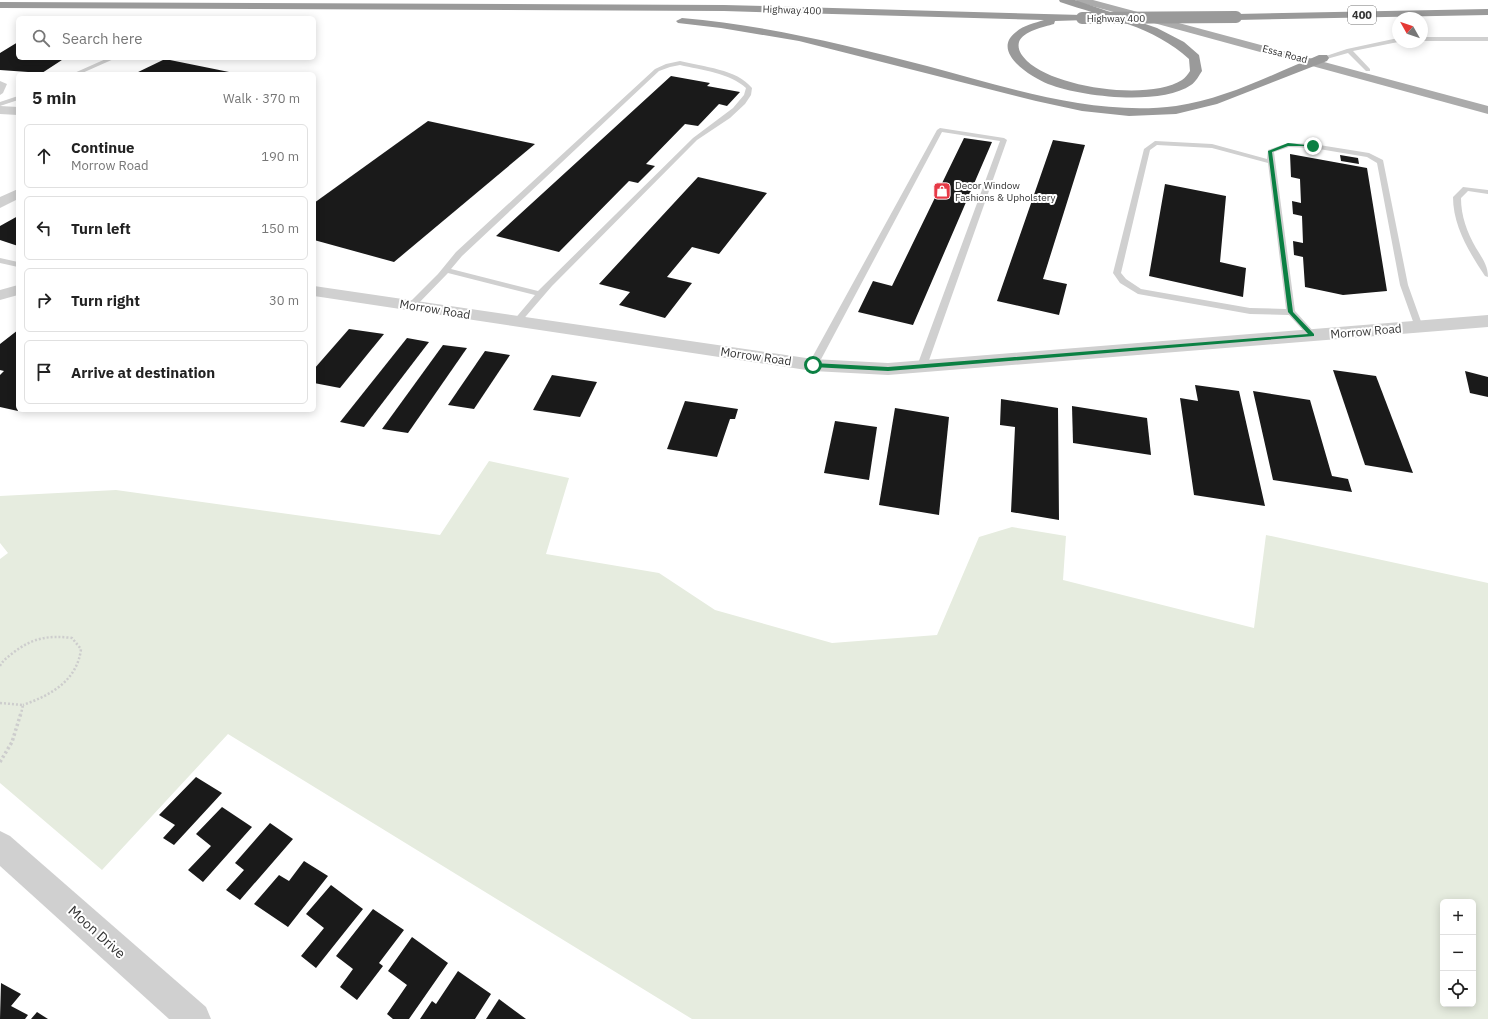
<!DOCTYPE html>
<meta charset="utf-8">
<style>
body{margin:0;font-family:"IBM Plex Sans",sans-serif;background:#f6f6f6;color:#222}
.controls{position:absolute;right:12px;bottom:12px;display:grid;overflow:hidden;border-radius:6px;box-shadow:0 2px 10px #0003}
.controls button{width:36px;height:36px;display:grid;place-items:center;padding:0;border:0;border-bottom:1px solid #e0e0e0;background:#fff;color:#222;font:20px sans-serif}
.compass{position:absolute;left:1392px;top:12px;width:36px;height:36px;border-radius:50%;background:#fff;box-shadow:0 2px 10px #0003;rotate:310deg}
.stop{position:absolute;width:12px;height:12px;margin:-9px;border:3px solid #0b8043;border-radius:50%;background:#fff}
.stop.end{background:#0b8043;border-color:#fff;box-shadow:0 1px 4px #0008}
.list{margin:0;padding:0;list-style:none}
h2{display:flex;justify-content:space-between;align-items:center;height:52px;margin:0;padding:0 16px;font-size:17px}
h2 small{font-size:13px;font-weight:400;color:#767676}
.list li{display:grid;grid-template-columns:26px 1fr auto;gap:12px;align-items:center;box-sizing:border-box;height:64px;margin:0 8px 8px;padding:0 8px;border:1px solid #e0e0e0;border-radius:6px}
.list b{display:block;font-size:15px;white-space:nowrap}
.list p{margin:0;font-size:13px;white-space:nowrap;color:#767676}
.list em{font-size:13px;font-style:normal;color:#767676}
.icon{flex:none;width:22px;height:22px;fill:none;stroke:currentColor;stroke-width:2;stroke-linecap:round;stroke-linejoin:round}
.map{position:relative;flex:none;width:1488px;height:1019px;overflow:hidden}
.search{position:absolute;background:#fff;box-shadow:0 2px 10px #0003;left:16px;top:16px;width:300px;height:44px;display:flex;align-items:center;gap:10px;box-sizing:border-box;padding:0 14px;border-radius:6px;color:#767676;font-size:15px}
.panel{position:absolute;background:#fff;box-shadow:0 2px 10px #0003;left:16px;top:72px;width:300px;height:340px;border-radius:6px}
.map>svg:first-child{display:block}
.green{fill:#e6ecdf;fill-rule:evenodd}
.building{fill:#1a1a1a}
.lines{fill:none;stroke-linecap:round;stroke-linejoin:round}
.path-far1{stroke:#cdcdcd;stroke-width:2.5;stroke-dasharray:2 2;stroke-linecap:butt}
.path{stroke:#cdcdcd;stroke-width:3.5;stroke-dasharray:2.5 2.5;stroke-linecap:butt}
.service{fill:#d0d0d0;fill-rule:evenodd}
.minor{fill:#d0d0d0;fill-rule:evenodd}
.primary{fill:#ababab;fill-rule:evenodd}
.motorway{fill:#9a9a9a;fill-rule:evenodd}
.motorway-bridge{stroke:#9a9a9a;stroke-width:12}
.route{fill:#0b8043}
.labels{text-anchor:middle;dominant-baseline:central;stroke-width:4;stroke-linejoin:round;paint-order:stroke}
.far-street-label{font-size:10px;fill:#333;stroke:#fff}
.far-poi-label{font-size:10px;fill:#333;stroke:#fff;text-anchor:start}
.shield{fill:#fff;stroke:#707070;stroke-width:1}
.shield-label{font-size:11px;font-weight:bold;fill:#333}
.street-label{font-size:12px;fill:#333;stroke:#fff}
.near-street-label{font-size:14px;fill:#333;stroke:#fff}
</style>
<div class="map">
<svg width="1488" height="1019" viewBox="0 0 1488 1019">
<rect width="100%" height="100%" fill="#fff"/>
<path class="green" d="M489 461 569 478 546 554 659 573 715 610 832 643 937 635 979 537 1012 527 1066 536 1063 580 1254 628 1266 535 1488 583V1019H692L228 734 102 870 0 783V559L8 553 0 543V496L116 490 440 535ZM1443 902H1473V1004H1443Z"/>
<g class="building">
<path d="M18 42V58H65L42 73 0 70V53Z"/>
<path d="M165 59 234 73V74H134Z"/>
<path d="M671 76 710 83 707 86 740 92 727 106 719 104 698 126 685 124 646 164 655 166 638 183 629 181 559 252 496 236Z"/>
<path d="M428 121 535 144 394 262 314 240V203Z"/>
<path d="M964 138 992 142 913 325 858 312 873 281 892 286Z"/>
<path d="M1053 140 1085 145 1043 279 1067 284 1059 315 997 301Z"/>
<path d="M1290 154 1367 168 1387 291 1343 295 1305 287 1303 257 1294 255 1293 241 1303 243 1302 216 1293 214 1292 201 1301 203 1300 179 1291 177Z"/>
<path d="M1340 155 1358 158 1359 164 1341 161Z"/>
<path d="M698 177 767 193 719 254 692 247 667 277 692 283 665 318 619 305 630 292 599 284Z"/>
<path d="M1165 184 1226 196 1220 262 1246 268 1243 297 1149 276Z"/>
<path d="M18 216V246L0 240V226Z"/>
<path d="M349 329 384 334 340 388 314 383V369Z"/>
<path d="M18 330V411L0 407V375L4 371 0 370V344Z"/>
<path d="M407 338 429 342 364 427 340 422Z"/>
<path d="M443 345 467 348 408 433 382 429Z"/>
<path d="M485 351 510 355 474 409 448 405Z"/>
<path d="M1333 370 1376 376 1413 473 1365 465Z"/>
<path d="M1465 371 1488 377V397L1470 393Z"/>
<path d="M552 375 597 382 580 417 533 410Z"/>
<path d="M1195 385 1239 391 1265 506 1194 495 1180 398 1198 401Z"/>
<path d="M1253 391 1310 400 1332 476 1348 479 1352 492 1273 480Z"/>
<path d="M1001 399 1058 408 1059 520 1011 512 1015 427 1000 425Z"/>
<path d="M685 401 738 409 735 419H730L717 457 667 449Z"/>
<path d="M1072 406 1147 418 1151 455 1073 443Z"/>
<path d="M895 408 949 417 939 515 879 505Z"/>
<path d="M835 421 877 427 869 480 824 473Z"/>
<path d="M196 777 222 793 174 845 163 838 175 825 159 815Z"/>
<path d="M222 807 252 827 203 882 188 870 211 846 196 834Z"/>
<path d="M270 823 293 839 240 900 226 890 244 870 235 863Z"/>
<path d="M304 861 328 876 288 927 254 904 279 875 289 881Z"/>
<path d="M331 885 363 909 316 968 301 956 324 928 306 914Z"/>
<path d="M373 909 404 930 379 963 383 966 357 1000 340 987 353 969 336 956Z"/>
<path d="M412 937 448 963 409 1019H393L387 1014 407 985 388 971Z"/>
<path d="M458 971 491 994 475 1019H420L432 1001 436 1004Z"/>
<path d="M1 983 21 994 11 1006 28 1015 25 1019H0Z"/>
<path d="M499 999 526 1019H486Z"/>
<path d="M37 1012 48 1019H31Z"/>
</g>
<g class="lines">
<g class="path-far1">
<path d="M0 666C3 660 8 657 13 653 32 638 48 635 72 638L81 649C77 681 51 695 23 705"/>
<path d="M0 703 23 705 21 714"/>
</g>
<path class="path" d="M0 762 12 742 21 713"/>
<g class="service">
<rect x="1422" y="37" width="66" height="4"/>
<path d="M1398 38V42L1353 51 1370 69V71H1366L1348 53 1323 60 1320 58 1347 49Z"/>
<path d="M108 58H116L80 74H72Z"/>
<path d="M680 61C703 67 737 69 752 88L751 95 745 104 730 118 697 140 552 286 520 323H514L513 321 535 295 448 273 415 307H409V303L438 274 456 252 655 69 666 64ZM680 65C701 70 730 73 746 88L744 95 733 108 693 138 538 291 451 269 462 256 659 71 670 67Z"/>
<path d="M0 81 7 84 3 93 0 95Z"/>
<path d="M18 96V100L0 106V102Z"/>
<path d="M940 128 1004 138 1007 140 927 366 922 369 917 366 1000 141 942 132 818 365 816 367H810L808 365 937 130Z"/>
<path d="M1155 141 1212 144 1267 159 1268 150 1288 143 1313 144 1369 153 1383 160 1408 285 1423 327 1422 329 1419 330 1415 327 1400 285 1377 163 1367 157 1313 148 1289 147 1274 152 1295 311 1315 333V337H1309L1289 315 1250 314 1138 294 1120 283 1113 273 1144 149ZM1157 145 1212 148 1268 163 1286 309 1250 308 1141 289 1126 279 1121 273 1150 150Z"/>
<path d="M1463 187 1488 190V194L1468 191 1461 198C1461 216 1467 232 1476 248 1482 258 1488 265 1488 277L1485 276C1469 252 1453 226 1453 197Z"/>
<path d="M0 258 18 262V267L0 263Z"/>
</g>
<g class="minor">
<path d="M0 106 18 107V115L0 114Z"/>
<path d="M18 189V199L0 208V197Z"/>
<path d="M18 285V295L0 300V290Z"/>
<path d="M314 286 813 359 888 363 1488 315V327L888 375 813 371 314 296Z"/>
<path d="M0 831 10 836 206 1007 211 1019H169L0 866Z"/>
</g>
<path class="primary" d="M1076 0H1093L1488 106V114L1077 2Z"/>
<g class="motorway">
<path d="M1059 0H1075L1157 28 1184 42 1199 55 1202 71C1199 75 1196 82 1191 85 1160 106 1082 97 1048 84 1031 77 990 52 1016 32 1024 25 1035 23 1044 20L724 11 0 8V2L724 5 1082 15 1088 18 1086 20 1055 21 1054 24C1044 27 1023 31 1019 42 1017 50 1022 56 1027 61 1055 88 1149 101 1182 80 1185 78 1188 74 1190 71L1189 59C1155 27 1104 17 1060 2Z"/>
<path d="M1488 9V15L1236 20 1230 17 1236 14Z"/>
<path d="M682 18C766 25 846 45 927 66 1005 87 1095 117 1176 106 1226 99 1273 74 1319 55H1327L1329 58 1327 61 1217 104 1176 114 1129 116 1082 111 1036 101 799 41 721 28 678 23 676 21Z"/>
</g>
<path class="motorway-bridge" d="M1082 18 1236 17"/>
</g>
<path class="route" d="M1288 143 1315 146H1288L1272 152 1293 312 1314 334V336L888 371 813 367 810 365 813 363 888 367 1308 334 1288 312 1268 151Z"/>
<defs>
<symbol id="shop-square" viewBox="-11 -11 22 22"><rect x="-9" y="-9" width="18" height="18" rx="4" fill="#e63946" stroke="#fff"/><path d="M-5-2.5h2.3a2.7 3.5 0 0 1 5.4 0H5L5.5 6h-11ZM-1.5-2.5h3a1.5 2.3 0 0 0-3 0Z" fill="#fff"/></symbol>
</defs>
<g fill-rule="evenodd">
<use href="#shop-square" x="932" y="181" width="20" height="20"/>
</g>
<g class="labels">
<g class="far-street-label">
<text transform="translate(792 10) rotate(2)">Highway 400</text>
<text x="1116" y="18">Highway 400</text>
<text transform="translate(1285 54) rotate(15)">Essa Road</text>
</g>
<g class="far-poi-label">
<text x="955" y="185">Decor Window<tspan x="955" dy="12">Fashions &amp; Upholstery</tspan></text>
</g>
<rect class="shield" x="1348" y="6" width="28" height="18" rx="3"/>
<g class="shield-label">
<text x="1362" y="15">400</text>
</g>
<g class="street-label">
<text transform="translate(435 309) rotate(9)">Morrow Road</text>
<text transform="translate(1366 331) rotate(-5)">Morrow Road</text>
<text transform="translate(756 356) rotate(8)">Morrow Road</text>
</g>
<g class="near-street-label">
<text transform="translate(97 932) rotate(42)">Moon Drive</text>
</g>
</g>
</svg>
<div class="controls">
<button>+</button>
<button>−</button>
<button><svg class="icon" aria-label="locate" viewBox="0 0 24 24"><circle cx="12" cy="12" r="6"/><path d="M12 2v4M12 18v4M2 12h4M18 12h4"/></svg></button>
</div>
<svg class="compass" viewBox="-18 -18 36 36"><path d="M0-13l5 13h-10z" fill="#e53935"/><path d="M0 13l5-13h-10z" fill="#767676"/></svg>
<div class="stop" style="left:813px;top:365px"></div>
<div class="stop end" style="left:1313px;top:146px"></div>
<div class="search"><svg class="icon" aria-label="search" viewBox="0 0 24 24"><circle cx="10" cy="10" r="6"/><path d="M15 15l6 6"/></svg>Search here</div>
<section class="panel">
<h2>5 min<small>Walk · 370 m</small></h2>
<ul class="list">
<li><svg class="icon" aria-label="ahead" viewBox="0 0 24 24"><path d="M12 20V5M6 11l6-6 6 6"/></svg><div><b>Continue</b><p>Morrow Road</p></div><em>190 m</em></li>
<li><svg class="icon" aria-label="left" viewBox="0 0 24 24"><path d="M17 20v-9H6M10 6l-5 5 5 5"/></svg><div><b>Turn left</b></div><em>150 m</em></li>
<li><svg class="icon" aria-label="right" viewBox="0 0 24 24"><path d="M7 20v-9h11M14 6l5 5-5 5"/></svg><div><b>Turn right</b></div><em>30 m</em></li>
<li><svg class="icon" aria-label="arrive" viewBox="0 0 24 24"><path d="M6 21V4h12l-3 4 3 4H6"/></svg><div><b>Arrive at destination</b></div></li>
</ul>
</section>
</div>
